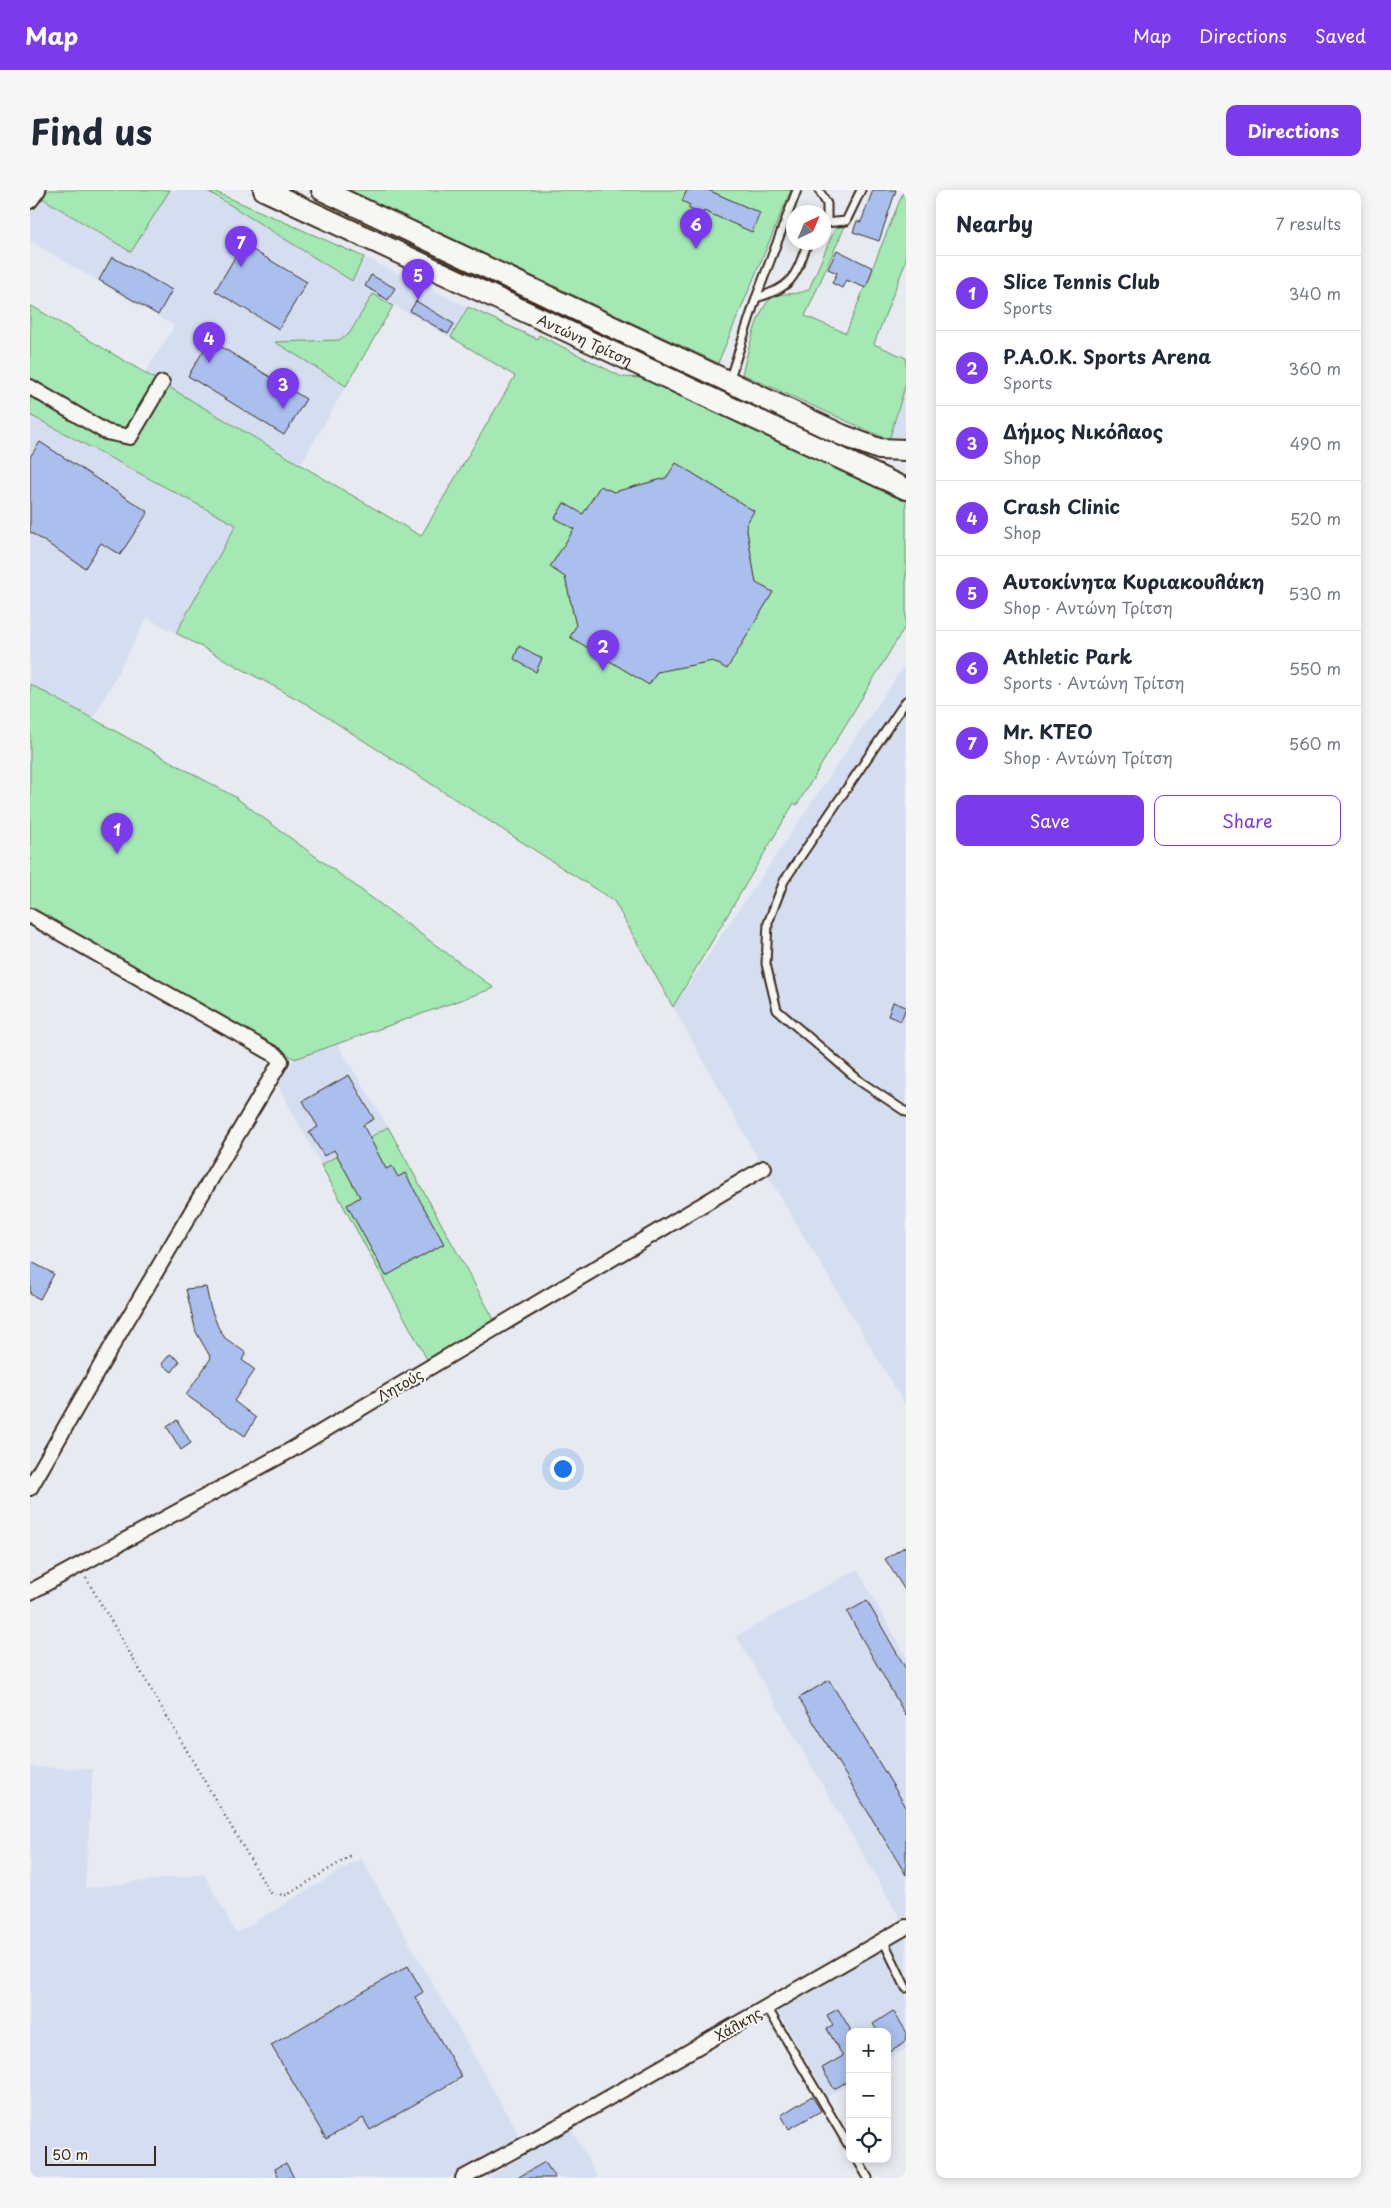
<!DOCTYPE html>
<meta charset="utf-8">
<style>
body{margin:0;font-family:"Playpen Sans",sans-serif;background:#f6f6f7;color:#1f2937}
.controls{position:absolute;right:15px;bottom:15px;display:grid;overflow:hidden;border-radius:10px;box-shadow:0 2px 12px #0003}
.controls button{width:45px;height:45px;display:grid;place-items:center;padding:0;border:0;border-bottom:1px solid #e0e1e3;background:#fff;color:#1f2937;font:25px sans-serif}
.compass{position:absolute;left:756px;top:15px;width:45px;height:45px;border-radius:50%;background:#fff;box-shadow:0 2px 12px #0003;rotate:44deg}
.scale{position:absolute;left:15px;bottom:12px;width:111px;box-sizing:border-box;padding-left:5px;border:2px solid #3b2a1e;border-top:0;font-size:14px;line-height:18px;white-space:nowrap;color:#3b2a1e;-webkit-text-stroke:4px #f6f6f2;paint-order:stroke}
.you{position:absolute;left:532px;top:1278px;width:18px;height:18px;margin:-12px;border:4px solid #fff;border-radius:50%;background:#1a73e8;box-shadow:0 0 0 8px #1a73e833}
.badge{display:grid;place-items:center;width:32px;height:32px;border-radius:50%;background:#7c3aed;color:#fff;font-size:16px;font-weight:700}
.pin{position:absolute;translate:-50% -41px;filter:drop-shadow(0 1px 2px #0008)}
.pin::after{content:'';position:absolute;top:26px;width:18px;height:15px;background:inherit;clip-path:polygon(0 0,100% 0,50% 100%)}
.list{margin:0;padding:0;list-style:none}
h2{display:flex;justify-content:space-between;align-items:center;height:65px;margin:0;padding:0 20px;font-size:21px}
h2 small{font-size:16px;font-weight:400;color:#747a83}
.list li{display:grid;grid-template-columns:32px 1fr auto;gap:15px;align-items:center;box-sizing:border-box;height:75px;padding:0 20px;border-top:1px solid #e0e1e3}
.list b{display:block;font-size:19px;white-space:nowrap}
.list p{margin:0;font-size:16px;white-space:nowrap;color:#747a83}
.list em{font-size:16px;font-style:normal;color:#747a83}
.actions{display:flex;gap:10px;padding:15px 20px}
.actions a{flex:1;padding:11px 0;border:1px solid #7c3aed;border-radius:10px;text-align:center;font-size:18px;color:#7c3aed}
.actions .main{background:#7c3aed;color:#fff}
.icon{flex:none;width:28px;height:28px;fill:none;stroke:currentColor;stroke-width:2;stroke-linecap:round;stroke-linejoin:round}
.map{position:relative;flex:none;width:876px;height:1988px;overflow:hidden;border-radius:10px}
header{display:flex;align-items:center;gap:30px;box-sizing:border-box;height:70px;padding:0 25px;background:#7c3aed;color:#fff}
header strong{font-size:24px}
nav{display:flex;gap:28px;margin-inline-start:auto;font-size:18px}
.intro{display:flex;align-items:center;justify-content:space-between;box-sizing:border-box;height:120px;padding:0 30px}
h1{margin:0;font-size:35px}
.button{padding:12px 22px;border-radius:10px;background:#7c3aed;color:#fff;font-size:18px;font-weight:700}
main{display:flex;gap:30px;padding:0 30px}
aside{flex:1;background:#fff;border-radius:10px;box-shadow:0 2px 12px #0003}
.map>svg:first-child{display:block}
.built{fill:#d5def0}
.green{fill:#a4e8b3;stroke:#708968}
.building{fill:#aabfee;stroke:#3b2a1e}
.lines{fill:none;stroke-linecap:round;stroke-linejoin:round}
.lane-casing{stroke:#3b2a1e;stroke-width:11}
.street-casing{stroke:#3b2a1e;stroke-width:18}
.secondary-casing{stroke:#3b2a1e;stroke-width:24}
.path{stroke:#3b2a1e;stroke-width:2.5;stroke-dasharray:1 4;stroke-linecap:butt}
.lane{stroke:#f6f6f2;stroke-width:7}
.street{stroke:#f6f6f2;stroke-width:14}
.secondary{stroke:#f6f6f2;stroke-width:20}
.labels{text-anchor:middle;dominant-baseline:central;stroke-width:4;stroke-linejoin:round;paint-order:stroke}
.street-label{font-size:14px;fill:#3b2a1e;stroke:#f6f6f2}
</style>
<header>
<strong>Map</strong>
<nav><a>Map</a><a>Directions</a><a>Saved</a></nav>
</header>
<div class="intro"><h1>Find us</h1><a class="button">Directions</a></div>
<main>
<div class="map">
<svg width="876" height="1988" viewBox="0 0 876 1988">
<rect width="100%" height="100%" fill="#e7ebf1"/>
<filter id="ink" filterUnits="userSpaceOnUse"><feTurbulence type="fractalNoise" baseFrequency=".02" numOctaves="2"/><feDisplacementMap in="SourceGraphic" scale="10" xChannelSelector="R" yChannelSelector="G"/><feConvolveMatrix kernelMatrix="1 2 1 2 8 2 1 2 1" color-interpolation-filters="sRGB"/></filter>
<g filter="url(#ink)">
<g class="built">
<path d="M140 0H176L321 91 334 67 438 117 421 147 343 104 319 144 309 150 246 152 316 196 270 276 115 183 144 136 0 51V20L12 8 101 62Z"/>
<path d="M876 193V252L859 250Z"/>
<path d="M0 225 206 335 146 443 117 428 63 529 0 494Z"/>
<path d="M876 473V1216L737 985 643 817Z"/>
<path d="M308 855 358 937 291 975 246 892 265 869Z"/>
<path d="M827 1379 876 1466V1727L871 1730 706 1446Z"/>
<path d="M0 1577 63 1579 55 1698 174 1684 206 1743 331 1668 491 1948 419 1988H0Z"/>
<path d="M876 1747V1859L857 1870V1842H820V1893L797 1907 747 1820Z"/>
<path d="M541 1938 568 1988H456Z"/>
</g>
<g class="green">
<path d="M18 0H140L101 62 12 8Z"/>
<path d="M176 0H181L334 67 322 91Z"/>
<path d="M319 0H761L688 173Z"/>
<path d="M874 0H876V71L844 154 876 168V193L859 250 712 184C717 167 728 112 745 106 756 102 768 106 779 99L805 38 815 36 775 126 816 143Z"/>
<path d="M343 104 363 116 316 196 245 152 309 150 319 144Z"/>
<path d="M0 115 391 346 485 186 421 147 438 117 507 149 509 145 592 187 613 188 876 310V435L767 615 764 613 643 817 584 711 278 515 146 443 206 335 0 225Z"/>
<path d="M0 494 205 607 464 798 265 869 0 721Z"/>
<path d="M358 937 466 1133 398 1171 291 975Z"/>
</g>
<g class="building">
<path d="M657 0H678L730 23 722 42 674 21 672 25 658 18 660 15 652 11Z"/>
<path d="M843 0H866L849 51 823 42 827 31 831 32Z"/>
<path d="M216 56 277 92 249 139 185 101 211 57 214 59Z"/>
<path d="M807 60 843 78 836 98 816 90 812 98 802 93 807 83 798 79Z"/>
<path d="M82 67 142 100 128 125 69 90Z"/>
<path d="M341 85 365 98 358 110 335 96Z"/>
<path d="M386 111 424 134 418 144 380 121Z"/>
<path d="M180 150 276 209 254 245 158 186Z"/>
<path d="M10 252 118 322 90 365 71 353 55 378 0 342V267Z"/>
<path d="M646 273 724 321 716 335 726 393 743 402 697 479 683 471 627 482 619 495 540 447 546 436 535 387 520 377 544 339 525 328 534 313 553 324 570 296 584 302 636 288Z"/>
<path d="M489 456 512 468 506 482 484 469Z"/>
<path d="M863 812 876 817 871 831 858 826Z"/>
<path d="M319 885 344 929 333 935 356 979 362 976 368 987 375 983 414 1054 356 1086 317 1015 330 1007 304 960 294 966 279 942 288 937 273 911Z"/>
<path d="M0 1071 24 1084 10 1109 0 1104Z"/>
<path d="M176 1097 180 1116 188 1137 195 1148 216 1163 212 1170 225 1180 204 1211 226 1228 215 1246 156 1205 181 1168 166 1142 156 1099Z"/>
<path d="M140 1164 150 1171 142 1182 132 1174Z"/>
<path d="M147 1230 161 1253 151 1260 137 1237Z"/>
<path d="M876 1356V1402L855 1369Z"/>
<path d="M837 1411 876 1479V1526L817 1422Z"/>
<path d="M799 1490 876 1617V1685L769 1508Z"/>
<path d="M378 1776 393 1802 385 1807 432 1887 340 1940 333 1928 296 1949 241 1855Z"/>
<path d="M808 1819 820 1839V1890L804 1899 792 1878 813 1866 797 1839 803 1836 797 1825Z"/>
<path d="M863 1821 876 1841V1852L857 1864V1842H848L843 1834Z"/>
<path d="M782 1906 791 1921 759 1939 751 1925Z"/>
<path d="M515 1972 525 1988H487Z"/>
<path d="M256 1973 264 1988H249L245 1979Z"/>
</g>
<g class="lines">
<defs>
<g id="lane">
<path d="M789 0 797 14V32"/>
<path d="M794 33 816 31 831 0"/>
<path d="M726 108C764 97 765 86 778 52"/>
<path d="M699 191 726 108 767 0"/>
<path d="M876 511 754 691 738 733 736 774 747 820 831 892 876 922"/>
<path d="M853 1750 876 1798"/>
<path d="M737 1817 820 1958"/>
<path d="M827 1969 838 1988"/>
</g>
<g id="street">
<path d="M0 11 8 0"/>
<path d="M0 197 76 242 100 247 132 193"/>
<path d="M0 726 247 866 251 871 93 1137 0 1298"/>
<path d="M0 1402 261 1260 734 978"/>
<path d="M433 1988 540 1930 876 1737"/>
</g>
<g id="secondary">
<path id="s1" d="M234 0 876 299"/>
<path d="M292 0 812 245 849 259 876 260"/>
</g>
</defs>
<use href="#lane" class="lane-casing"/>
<use href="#street" class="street-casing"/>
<use href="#secondary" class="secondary-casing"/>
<path class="path" d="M56 1388 237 1698 242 1704 257 1705 322 1665"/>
<use href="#lane" class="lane"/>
<use href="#street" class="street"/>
<use href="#secondary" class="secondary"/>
</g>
</g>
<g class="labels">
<g class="street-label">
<text stroke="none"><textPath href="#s1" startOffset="354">Αντώνη Τρίτση</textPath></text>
<text transform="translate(370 1195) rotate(-30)">Λητούς</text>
<text transform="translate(708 1834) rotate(-30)">Χάλκης</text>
</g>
</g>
</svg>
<div class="controls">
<button>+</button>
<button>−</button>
<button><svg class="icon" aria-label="locate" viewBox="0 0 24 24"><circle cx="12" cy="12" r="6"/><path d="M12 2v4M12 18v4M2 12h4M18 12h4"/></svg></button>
</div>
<svg class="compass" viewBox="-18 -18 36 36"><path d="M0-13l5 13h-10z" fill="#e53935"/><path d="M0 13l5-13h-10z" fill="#747a83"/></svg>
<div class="scale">50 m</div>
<div class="you"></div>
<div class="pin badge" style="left:87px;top:664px">1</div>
<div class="pin badge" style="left:573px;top:481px">2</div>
<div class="pin badge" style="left:253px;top:219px">3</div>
<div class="pin badge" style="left:179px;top:173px">4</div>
<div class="pin badge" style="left:388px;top:110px">5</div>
<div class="pin badge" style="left:666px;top:59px">6</div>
<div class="pin badge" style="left:211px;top:77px">7</div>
</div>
<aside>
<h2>Nearby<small>7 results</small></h2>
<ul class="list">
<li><span class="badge">1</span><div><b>Slice Tennis Club</b><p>Sports</p></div><em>340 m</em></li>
<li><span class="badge">2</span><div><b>P.A.O.K. Sports Arena</b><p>Sports</p></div><em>360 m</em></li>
<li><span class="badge">3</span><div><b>Δήμος Νικόλαος</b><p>Shop</p></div><em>490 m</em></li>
<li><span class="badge">4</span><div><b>Crash Clinic</b><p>Shop</p></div><em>520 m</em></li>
<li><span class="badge">5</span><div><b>Αυτοκίνητα Κυριακουλάκη</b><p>Shop · Αντώνη Τρίτση</p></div><em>530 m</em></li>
<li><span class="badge">6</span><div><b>Athletic Park</b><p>Sports · Αντώνη Τρίτση</p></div><em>550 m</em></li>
<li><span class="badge">7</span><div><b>Mr. KTEO</b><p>Shop · Αντώνη Τρίτση</p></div><em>560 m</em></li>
</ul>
<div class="actions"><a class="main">Save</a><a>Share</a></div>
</aside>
</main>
